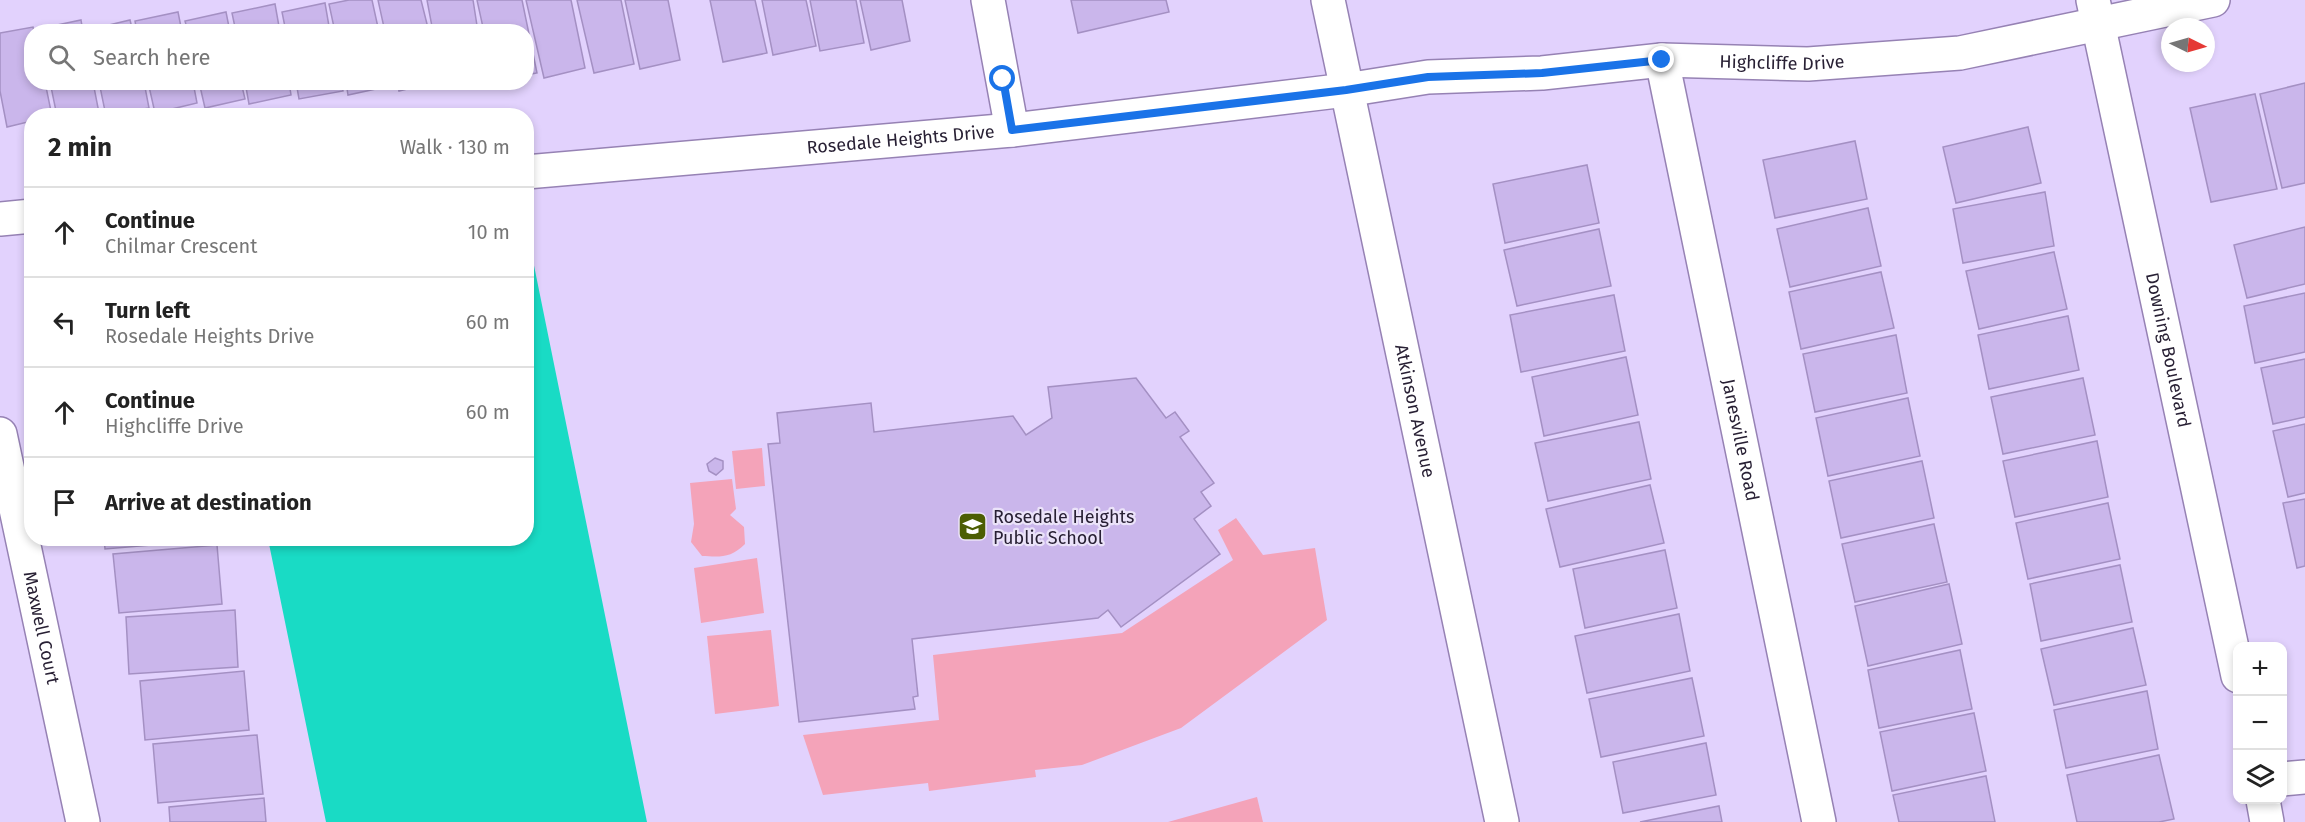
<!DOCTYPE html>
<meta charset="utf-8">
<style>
body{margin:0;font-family:"Fira Sans",sans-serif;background:#f2f2f2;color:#222}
.controls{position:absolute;right:18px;bottom:18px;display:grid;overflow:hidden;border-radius:12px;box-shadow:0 3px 9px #0003}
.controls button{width:54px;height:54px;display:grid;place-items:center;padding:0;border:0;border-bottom:2px solid #e0e0e0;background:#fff;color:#222;font:30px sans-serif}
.compass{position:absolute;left:2161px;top:18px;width:54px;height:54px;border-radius:50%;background:#fff;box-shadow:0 3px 9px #0003;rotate:95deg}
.stop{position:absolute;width:18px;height:18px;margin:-14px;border:4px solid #1a73e8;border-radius:50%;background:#fff}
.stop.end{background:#1a73e8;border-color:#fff;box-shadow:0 2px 6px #0008}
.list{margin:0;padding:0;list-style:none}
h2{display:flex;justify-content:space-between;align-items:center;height:78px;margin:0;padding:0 24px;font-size:26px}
h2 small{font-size:20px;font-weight:400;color:#767676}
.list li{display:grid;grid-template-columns:39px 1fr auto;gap:18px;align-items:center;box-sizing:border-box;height:90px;padding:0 24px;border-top:2px solid #e0e0e0}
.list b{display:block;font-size:22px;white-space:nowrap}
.list p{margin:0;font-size:20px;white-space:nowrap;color:#767676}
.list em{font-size:20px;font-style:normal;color:#767676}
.icon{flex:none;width:33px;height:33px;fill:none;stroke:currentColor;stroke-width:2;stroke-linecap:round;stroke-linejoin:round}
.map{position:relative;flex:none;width:2305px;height:822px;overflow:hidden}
.search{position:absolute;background:#fff;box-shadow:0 3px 9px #0003;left:24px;top:24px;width:510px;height:66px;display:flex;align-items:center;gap:15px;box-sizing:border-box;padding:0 21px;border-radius:24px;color:#767676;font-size:22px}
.panel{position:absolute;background:#fff;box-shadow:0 3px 9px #0003;left:24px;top:108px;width:510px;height:438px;border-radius:24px}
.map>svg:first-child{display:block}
.green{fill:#f4a3b9}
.water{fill:#19dbc5}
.building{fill:#cab6eb;stroke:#a490c3;stroke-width:1.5}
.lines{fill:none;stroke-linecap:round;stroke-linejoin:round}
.minor-casing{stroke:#9682b4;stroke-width:36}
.minor{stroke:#fff;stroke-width:33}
.route{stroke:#1a73e8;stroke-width:8}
.labels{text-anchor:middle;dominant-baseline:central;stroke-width:4.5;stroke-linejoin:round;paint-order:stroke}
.street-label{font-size:18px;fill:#282034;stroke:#ebe3f9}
.poi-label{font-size:18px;fill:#282034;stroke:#ebe3f9;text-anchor:start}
</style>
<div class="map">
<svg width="2305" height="822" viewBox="0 0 2305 822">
<rect width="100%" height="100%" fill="#e2d2fd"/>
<g class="green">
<path d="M762 448 765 486 736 489 732 451Z"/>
<path d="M732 479 736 509 730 515 744 527 745 544C731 558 721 557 702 556L691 542 694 524 690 483Z"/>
<path d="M1236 518 1263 555 1315 548 1327 620 1181 728 1082 765 1035 770 1036 777 929 791 928 783 823 795 803 735 939 720 933 655 1122 633 1233 560 1218 530Z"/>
<path d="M757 558 764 613 701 623 694 568Z"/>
<path d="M771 630 779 706 715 714 707 636Z"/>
<path d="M1257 797 1263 822H1168Z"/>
</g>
<path class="water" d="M527 231 647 822H326L268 539 526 538Z"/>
<g class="building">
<path d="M349 0H372L379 32H335L329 4Z"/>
<path d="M378 0H421L429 32H385Z"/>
<path d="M427 0H473L478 32H433Z"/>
<path d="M477 0H522L537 73 526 75V32H484Z"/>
<path d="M526 0H571L585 68 544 78Z"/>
<path d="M577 0H621L634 64 594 73Z"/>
<path d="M625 0H668L680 60 640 69Z"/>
<path d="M710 0H755L767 53 723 62Z"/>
<path d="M762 0H806L816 46 773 55Z"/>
<path d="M810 0H856L864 43 820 51Z"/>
<path d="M860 0H902L910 41 871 50Z"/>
<path d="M1071 0H1166L1169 12 1078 33Z"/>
<path d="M325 3 330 32H286L282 12Z"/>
<path d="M275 4 280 32H236L232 13Z"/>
<path d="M178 12 182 32H137L135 21Z"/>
<path d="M226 12 230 32H188L185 21Z"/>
<path d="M81 20 83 32H39L38 29Z"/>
<path d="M130 20 133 32H89L88 30Z"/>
<path d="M33 27 34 32H32V82H45L52 116H32V121L7 127 0 91V33Z"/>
<path d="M50 82H93L99 113 85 116H57Z"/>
<path d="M99 82H144L149 108 106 116Z"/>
<path d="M148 82H193L197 103 155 113Z"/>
<path d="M199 82H241L245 99 205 108Z"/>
<path d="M245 82H289L291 95 249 104Z"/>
<path d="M296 82H341L343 91 299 99Z"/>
<path d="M346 82H389L390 86 348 95Z"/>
<path d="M397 82H435L399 91Z"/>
<path d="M2305 83V183L2282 188 2260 94Z"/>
<path d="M2255 94 2277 189 2211 202 2190 108Z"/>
<path d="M2028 127 2041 183 1956 203 1943 147Z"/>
<path d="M1855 141 1867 199 1775 218 1763 160Z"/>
<path d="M1587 165 1599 223 1505 243 1493 184Z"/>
<path d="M2045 192 2054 246 1963 263 1953 209Z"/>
<path d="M1868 208 1881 266 1790 287 1777 229Z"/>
<path d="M2305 227V284L2247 298 2234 245Z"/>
<path d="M1599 229 1611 286 1517 306 1504 250Z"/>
<path d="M2054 252 2067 309 1979 329 1966 271Z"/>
<path d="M1881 272 1894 328 1801 349 1789 292Z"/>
<path d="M2305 293V352L2255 363 2244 306Z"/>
<path d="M1614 295 1625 351 1521 372 1510 315Z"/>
<path d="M2068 316 2079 370 1989 389 1978 335Z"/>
<path d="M1896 335 1907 393 1815 412 1803 354Z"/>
<path d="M1626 357 1638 415 1544 436 1532 377Z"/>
<path d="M2305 359V417L2273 424 2261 368Z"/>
<path d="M1136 378 1166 418 1175 412 1189 431 1180 437 1214 483 1201 492 1211 506 1194 519 1220 554 1121 627 1108 610 1098 618 912 639 918 696 913 697 915 709 799 722 768 444 780 443 777 413 871 403 874 432 1013 416 1026 435 1052 418 1048 387Z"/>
<path d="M2083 378 2095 435 2003 454 1991 397Z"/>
<path d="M1908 398 1920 456 1828 476 1816 418Z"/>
<path d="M1639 422 1651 479 1548 501 1535 443Z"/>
<path d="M2305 424V493L2288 497 2273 431Z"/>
<path d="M2097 441 2108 497 2015 517 2003 461Z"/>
<path d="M715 458 723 461V469L716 475 709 471 707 464Z"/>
<path d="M1922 461 1934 518 1841 538 1829 481Z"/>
<path d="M1650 485 1664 543 1560 567 1546 509Z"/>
<path d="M2305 499V566L2297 568 2283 503Z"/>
<path d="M2108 503 2120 559 2028 579 2016 523Z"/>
<path d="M1934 524 1947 582 1855 602 1842 544Z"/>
<path d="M104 538H210V540L105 549Z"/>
<path d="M217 545 222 604 119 613 113 554Z"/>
<path d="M1665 550 1677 608 1585 628 1573 569Z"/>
<path d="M2120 565 2132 622 2041 641 2030 584Z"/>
<path d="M1949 584 1962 644 1868 666 1855 606Z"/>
<path d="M235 610 238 667 129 674 126 617Z"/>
<path d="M1679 614 1690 671 1587 693 1575 636Z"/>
<path d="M2133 628 2146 685 2054 705 2041 649Z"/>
<path d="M1960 650 1972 709 1879 728 1868 670Z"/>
<path d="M244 671 249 730 145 740 140 681Z"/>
<path d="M1692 678 1704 736 1601 757 1589 699Z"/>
<path d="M2147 691 2158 749 2066 768 2054 710Z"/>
<path d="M1974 713 1986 771 1892 791 1880 732Z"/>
<path d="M257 735 263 794 158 803 153 744Z"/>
<path d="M1706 743 1716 795 1623 813 1613 762Z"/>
<path d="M2159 755 2174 819 2159 822H2077L2067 775Z"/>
<path d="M1986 776 1995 822H1899L1893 795Z"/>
<path d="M264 798 266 822H170L169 807Z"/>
<path d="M1719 806 1722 822H1640Z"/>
</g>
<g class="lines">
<defs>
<g id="minor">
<path d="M988 0 1012 130"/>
<path id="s1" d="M1328 0 1502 822"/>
<path id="s2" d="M2093 0 2238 676"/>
<path id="s3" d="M1662 60 1819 822"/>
<path id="s4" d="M526 172 1012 130 1346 90 1428 77 1542 73 1662 60 1808 64 1960 53 2213 0"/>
<path d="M0 219 32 216"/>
<path id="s5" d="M0 434 83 822"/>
<path d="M2282 779 2305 777"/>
<path d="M2263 800 2267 822"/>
</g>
</defs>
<use href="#minor" class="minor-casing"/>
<use href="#minor" class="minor"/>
</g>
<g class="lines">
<path class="route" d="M1003 79 1012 130 1346 90 1428 77 1542 73 1662 60"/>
</g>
<defs>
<symbol id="school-square" viewBox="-11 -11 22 22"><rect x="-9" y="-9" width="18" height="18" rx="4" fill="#4c5e03" stroke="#ebe3f9"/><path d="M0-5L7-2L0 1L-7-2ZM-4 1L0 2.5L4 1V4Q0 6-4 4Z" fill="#fff"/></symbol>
</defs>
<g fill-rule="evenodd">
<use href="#school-square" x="956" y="510" width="33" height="33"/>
</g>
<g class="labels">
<g class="street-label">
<text stroke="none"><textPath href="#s4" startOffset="1262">Highcliffe Drive</textPath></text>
<text stroke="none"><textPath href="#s4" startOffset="376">Rosedale Heights Drive</textPath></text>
<text stroke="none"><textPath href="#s2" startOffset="358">Downing Boulevard</textPath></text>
<text stroke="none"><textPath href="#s1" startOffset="420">Atkinson Avenue</textPath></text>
<text stroke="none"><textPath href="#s3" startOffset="388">Janesville Road</textPath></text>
<text stroke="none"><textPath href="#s5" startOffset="198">Maxwell Court</textPath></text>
</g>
<g class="poi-label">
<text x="993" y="517">Rosedale Heights<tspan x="993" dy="21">Public School</tspan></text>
</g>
</g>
</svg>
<div class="controls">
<button>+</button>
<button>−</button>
<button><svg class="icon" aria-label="layers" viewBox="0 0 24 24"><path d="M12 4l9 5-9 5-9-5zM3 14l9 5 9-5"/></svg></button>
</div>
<svg class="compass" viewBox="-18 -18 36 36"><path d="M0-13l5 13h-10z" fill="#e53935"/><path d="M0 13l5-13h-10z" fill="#767676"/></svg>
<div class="stop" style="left:1003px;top:79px"></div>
<div class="stop end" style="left:1662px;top:60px"></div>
<div class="search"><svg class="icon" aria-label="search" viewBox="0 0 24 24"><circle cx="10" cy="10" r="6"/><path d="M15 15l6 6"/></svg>Search here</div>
<section class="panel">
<h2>2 min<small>Walk · 130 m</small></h2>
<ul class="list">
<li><svg class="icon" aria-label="ahead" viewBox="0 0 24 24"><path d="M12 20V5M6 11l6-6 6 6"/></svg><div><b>Continue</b><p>Chilmar Crescent</p></div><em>10 m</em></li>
<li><svg class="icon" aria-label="left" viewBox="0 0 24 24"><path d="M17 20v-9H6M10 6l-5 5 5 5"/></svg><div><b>Turn left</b><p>Rosedale Heights Drive</p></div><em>60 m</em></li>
<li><svg class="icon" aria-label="ahead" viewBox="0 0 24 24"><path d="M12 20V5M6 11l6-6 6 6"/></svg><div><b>Continue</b><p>Highcliffe Drive</p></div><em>60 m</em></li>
<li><svg class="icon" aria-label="arrive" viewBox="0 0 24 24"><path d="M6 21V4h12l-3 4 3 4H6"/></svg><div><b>Arrive at destination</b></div></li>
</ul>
</section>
</div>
